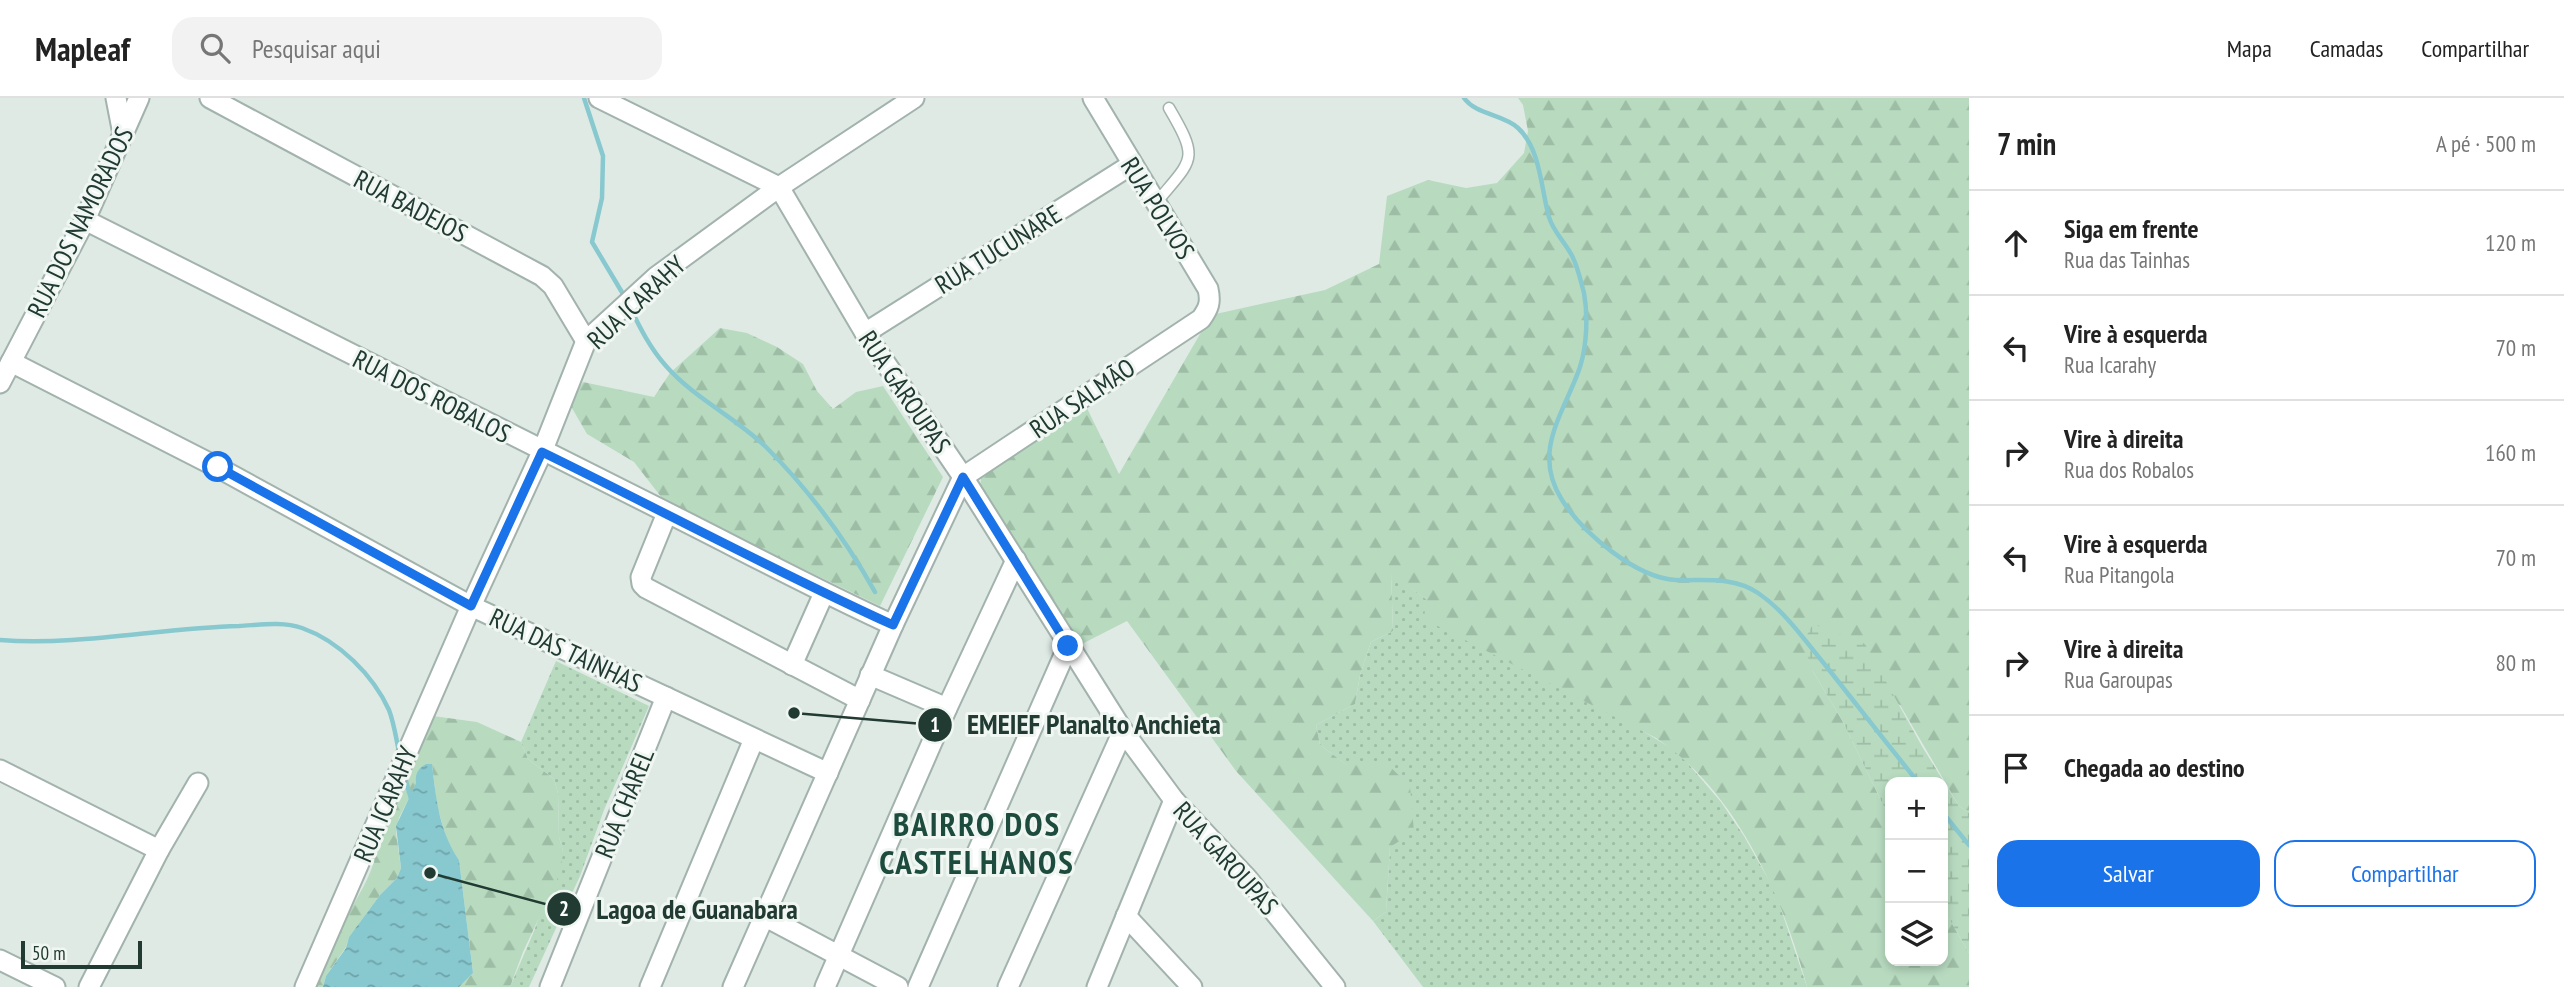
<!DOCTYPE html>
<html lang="pt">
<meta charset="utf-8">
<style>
body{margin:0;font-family:"PT Sans Narrow",sans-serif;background:#f2f2f2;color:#222}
.controls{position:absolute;right:21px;bottom:21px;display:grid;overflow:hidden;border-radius:14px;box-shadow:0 4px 10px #0003}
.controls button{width:63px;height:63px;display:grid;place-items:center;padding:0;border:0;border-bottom:2px solid #e0e0e0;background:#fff;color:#222;font:35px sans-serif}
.scale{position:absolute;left:21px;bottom:18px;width:121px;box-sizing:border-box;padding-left:7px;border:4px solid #213a32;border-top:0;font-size:19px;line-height:24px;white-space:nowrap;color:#213a32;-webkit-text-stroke:5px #f0f7f3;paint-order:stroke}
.stop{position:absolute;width:21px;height:21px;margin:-16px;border:5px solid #1a73e8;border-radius:50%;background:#fff}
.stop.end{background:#1a73e8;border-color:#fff;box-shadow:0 2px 7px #0008}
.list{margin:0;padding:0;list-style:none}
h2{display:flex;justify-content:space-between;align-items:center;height:91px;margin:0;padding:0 28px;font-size:30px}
h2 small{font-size:23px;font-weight:400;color:#767676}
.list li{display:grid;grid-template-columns:46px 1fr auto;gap:21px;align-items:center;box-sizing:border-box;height:105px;padding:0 28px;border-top:2px solid #e0e0e0}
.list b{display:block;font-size:26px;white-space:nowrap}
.list p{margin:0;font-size:23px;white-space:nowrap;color:#767676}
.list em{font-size:23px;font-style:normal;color:#767676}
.actions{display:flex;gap:14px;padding:21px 28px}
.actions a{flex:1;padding:16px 0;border:2px solid #1a73e8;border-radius:21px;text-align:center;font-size:24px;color:#1a73e8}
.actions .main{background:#1a73e8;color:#fff}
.icon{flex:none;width:38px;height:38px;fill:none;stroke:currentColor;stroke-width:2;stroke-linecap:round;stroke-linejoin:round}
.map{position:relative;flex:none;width:1969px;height:889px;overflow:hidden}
header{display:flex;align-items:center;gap:42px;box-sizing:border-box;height:98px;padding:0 35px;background:#fff;border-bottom:2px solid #e0e0e0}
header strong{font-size:33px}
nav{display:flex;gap:38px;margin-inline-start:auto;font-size:24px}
.search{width:490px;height:63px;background:#f2f2f2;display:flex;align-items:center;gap:18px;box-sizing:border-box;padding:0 24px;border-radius:21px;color:#767676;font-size:26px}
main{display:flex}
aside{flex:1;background:#fff}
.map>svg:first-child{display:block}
.grass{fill:url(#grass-dots)}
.forest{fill:url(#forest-firs)}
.wetland{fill:url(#wetland-marsh)}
.water{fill:url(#water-ripples)}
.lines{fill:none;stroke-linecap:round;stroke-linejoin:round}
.stream{stroke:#88c8cf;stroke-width:4.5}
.service-casing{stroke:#a2b2ac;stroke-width:13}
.minor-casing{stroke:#a2b2ac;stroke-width:23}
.service{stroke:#fff;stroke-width:10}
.minor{stroke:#fff;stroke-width:19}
.route{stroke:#1a73e8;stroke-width:9}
.labels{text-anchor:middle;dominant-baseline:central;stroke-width:6;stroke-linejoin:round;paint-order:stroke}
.street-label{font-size:26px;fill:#213a32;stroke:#f0f7f3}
.district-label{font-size:33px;font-weight:bold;letter-spacing:2px;fill:#1d4c3e;stroke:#f0f7f3}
.leader{fill:none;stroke:#213a32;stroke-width:2.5}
.callout-dot{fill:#213a32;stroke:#f0f7f3;stroke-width:2.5}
.mark-label{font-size:21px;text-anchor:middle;font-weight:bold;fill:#fff}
.callout-label{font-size:28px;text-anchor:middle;font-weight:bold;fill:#213a32;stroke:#f0f7f3;stroke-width:6;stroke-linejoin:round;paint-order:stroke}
</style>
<header>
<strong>Mapleaf</strong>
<div class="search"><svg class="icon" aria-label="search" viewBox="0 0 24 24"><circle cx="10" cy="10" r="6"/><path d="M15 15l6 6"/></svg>Pesquisar aqui</div>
<nav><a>Mapa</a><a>Camadas</a><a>Compartilhar</a></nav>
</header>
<main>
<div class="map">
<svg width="1969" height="889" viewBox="0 0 1969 889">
<defs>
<pattern id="grass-dots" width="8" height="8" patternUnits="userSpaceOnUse" patternTransform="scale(1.75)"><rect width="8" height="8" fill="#b8dbc0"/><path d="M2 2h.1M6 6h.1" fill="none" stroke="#9ebda5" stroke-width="1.8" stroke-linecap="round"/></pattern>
<pattern id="forest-firs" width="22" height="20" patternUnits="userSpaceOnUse" patternTransform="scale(1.75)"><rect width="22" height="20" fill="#b8dbc0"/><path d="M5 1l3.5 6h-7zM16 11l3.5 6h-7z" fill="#9ebda5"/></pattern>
<pattern id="wetland-marsh" width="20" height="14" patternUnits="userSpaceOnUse" patternTransform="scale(1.75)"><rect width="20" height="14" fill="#b8dbc0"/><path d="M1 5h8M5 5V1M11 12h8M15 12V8" fill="none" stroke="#9ebda5"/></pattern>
<pattern id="water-ripples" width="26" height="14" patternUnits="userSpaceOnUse" patternTransform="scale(1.75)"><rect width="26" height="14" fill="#88c8cf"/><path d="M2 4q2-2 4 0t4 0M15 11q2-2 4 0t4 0" fill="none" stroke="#6fa3a9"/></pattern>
</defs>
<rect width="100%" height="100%" fill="#dfeae5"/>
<g class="grass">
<path d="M1391 475 1426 501 1679 655 1721 704 1744 738 1775 793 1807 889H1423L1373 823 1386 814 1390 749 1348 668 1320 647 1316 627 1355 606 1360 577 1371 544 1393 533Z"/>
<path d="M556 563 649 608 604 712 580 778 529 889H510L534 833 563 753 559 739 558 695 554 681 528 661 521 644Z"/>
</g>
<g class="forest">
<path d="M1518 0H1969V715L1959 708 1900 607 1812 572 1842 622 1890 721V863H1943V810L1969 855V889H1807C1783 799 1736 693 1656 640L1424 521 1426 501 1391 476 1393 533 1371 544 1360 577 1355 606 1316 627 1320 647 1347 667 1356 665H1386L1410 688 1414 734 1390 749 1386 814 1373 823 1236 673 1127 523 1074 550 980 396 981 379 989 367 1085 306 1119 376 1211 217 1325 192 1379 166 1387 98 1428 82 1466 90 1497 85 1524 55 1528 33 1523 7Z"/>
<path d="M720 230 747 235 777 249 803 266 817 293 833 311 856 294 883 288 943 379 880 508 665 404 634 364 587 336 569 305 583 284 654 299 670 275Z"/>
<path d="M433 618 477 624 521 644 528 661 554 681 558 695 559 739 563 753 561 773 523 854 510 889H459L473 875 459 762 448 746 437 708 432 666H426L399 720 396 734 401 770 397 780 380 797 349 839 346 849 326 878 323 889H311C323 863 336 839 349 815 364 787 373 776 378 744Z"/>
</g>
<path class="wetland" d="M1813 526 1865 546 1923 650 1959 708 1969 715V855L1943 810V684H1890V721L1842 622 1812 572 1803 544Z"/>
<path class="water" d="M426 666H432C436 700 439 733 459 762L473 875 459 889H323L326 878 346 850 349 839 380 797 397 780 401 770 396 728 416 685C415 675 418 671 426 666Z"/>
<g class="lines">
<g class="stream">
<path d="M584 0 603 58 602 100 592 144 626 201"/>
<path d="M1464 0C1476 17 1503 16 1518 30 1541 51 1541 92 1549 119 1553 134 1567 146 1573 160 1578 170 1581 184 1584 195 1588 217 1587 247 1580 269 1564 316 1531 353 1562 402 1583 435 1636 480 1676 482 1704 483 1733 478 1758 495 1786 514 1805 543 1826 568 1857 607 1887 646 1918 684"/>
<path d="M630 209C640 230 650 250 666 268 694 300 735 319 766 349 808 391 846 442 875 494"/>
<path d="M0 542C80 548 159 530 239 528 259 527 282 523 302 530 339 543 373 577 389 612 394 625 396 640 399 654"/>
<path d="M405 679 411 701"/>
<path d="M1943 715 1969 747"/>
</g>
<defs>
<path id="service" d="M1156 105C1193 60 1200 63 1169 10"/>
<g id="minor">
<path d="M116 0 123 36"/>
<path d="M210 0 542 178 553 188 586 243"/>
<path d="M599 0 779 89 865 235 963 379 1123 633 1174 702 1247 780 1335 889"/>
<path d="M85 122C278 220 471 318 666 414 742 452 816 492 893 527"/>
<path d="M865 235 1131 67"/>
<path d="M11 264 217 369 471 508 828 675"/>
<path d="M0 285 85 122 139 0"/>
<path d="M667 415 641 479 642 486 646 490 860 602"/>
<path d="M792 567 824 495"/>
<path d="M870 577 947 610"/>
<path d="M0 672 159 752"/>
<path d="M764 818 898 889"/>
<path d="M1126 818 1192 889"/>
<path d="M0 862 55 889"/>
<path d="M89 889 159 752 198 685"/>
<path d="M305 889 471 508 542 354 586 243 656 179 779 89 914 0"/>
<path d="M550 889 666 599"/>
<path d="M650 889 754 641"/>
<path d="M733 889 893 527 963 379 1201 221C1209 210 1211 204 1208 191L1093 0"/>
<path d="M825 889 947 610 1016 462"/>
<path d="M918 889 1068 548"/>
<path d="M1008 889 1123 633"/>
<path d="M1097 889 1174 702"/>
</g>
</defs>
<use href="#service" class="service-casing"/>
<use href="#minor" class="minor-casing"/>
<use href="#service" class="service"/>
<use href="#minor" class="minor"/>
</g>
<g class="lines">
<path class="route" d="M218 369 471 508 542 354C659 411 774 473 893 527L963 379 1068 548"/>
</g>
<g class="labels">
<g class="street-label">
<text transform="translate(411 108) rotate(28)">RUA BADEJOS</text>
<text transform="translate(1158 110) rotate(58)">RUA POLVOS</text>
<text transform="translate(80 124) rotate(-64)">RUA DOS NAMORADOS</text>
<text transform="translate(998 151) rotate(-32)">RUA TUCUNARE</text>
<text transform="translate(636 204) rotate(-43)">RUA ICARAHY</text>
<text transform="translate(905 294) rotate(56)">RUA GAROUPAS</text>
<text transform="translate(432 298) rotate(27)">RUA DOS ROBALOS</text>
<text transform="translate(1082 300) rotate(-34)">RUA SALMÃO</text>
<text transform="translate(566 552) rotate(25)">RUA DAS TAINHAS</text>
<text transform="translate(624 705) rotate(-68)">RUA CHAREL</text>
<text transform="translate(385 706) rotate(-67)">RUA ICARAHY</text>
<text transform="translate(1226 760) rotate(48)">RUA GAROUPAS</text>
</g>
<g class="district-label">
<text x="977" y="725">BAIRRO DOS<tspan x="977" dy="38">CASTELHANOS</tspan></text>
</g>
</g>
<path class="leader" d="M794 615L935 627M430 775L564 811"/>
<g class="callout-dot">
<circle cx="794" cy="615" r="7"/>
<circle cx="430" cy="775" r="7"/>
<circle cx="935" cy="627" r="18"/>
<circle cx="564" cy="811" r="18"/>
</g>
<g class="mark-label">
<text x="935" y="634">1</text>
<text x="564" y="818">2</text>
</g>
<g class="callout-label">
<text x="1094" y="636">EMEIEF Planalto Anchieta</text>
<text x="697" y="821">Lagoa de Guanabara</text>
</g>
</svg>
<div class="controls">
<button>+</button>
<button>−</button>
<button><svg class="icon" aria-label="layers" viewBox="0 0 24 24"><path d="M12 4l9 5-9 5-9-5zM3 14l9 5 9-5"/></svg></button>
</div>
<div class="scale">50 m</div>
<div class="stop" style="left:218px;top:369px"></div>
<div class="stop end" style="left:1068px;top:548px"></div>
</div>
<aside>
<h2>7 min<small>A pé · 500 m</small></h2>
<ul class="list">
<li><svg class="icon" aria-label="ahead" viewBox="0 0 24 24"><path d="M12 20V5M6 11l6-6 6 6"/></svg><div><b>Siga em frente</b><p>Rua das Tainhas</p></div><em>120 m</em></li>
<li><svg class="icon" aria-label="left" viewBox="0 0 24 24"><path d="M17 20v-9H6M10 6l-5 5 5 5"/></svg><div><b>Vire à esquerda</b><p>Rua Icarahy</p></div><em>70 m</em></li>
<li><svg class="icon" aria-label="right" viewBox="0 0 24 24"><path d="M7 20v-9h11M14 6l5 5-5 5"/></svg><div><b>Vire à direita</b><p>Rua dos Robalos</p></div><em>160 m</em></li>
<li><svg class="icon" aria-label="left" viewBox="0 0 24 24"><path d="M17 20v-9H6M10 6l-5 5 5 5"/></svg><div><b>Vire à esquerda</b><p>Rua Pitangola</p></div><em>70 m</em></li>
<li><svg class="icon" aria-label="right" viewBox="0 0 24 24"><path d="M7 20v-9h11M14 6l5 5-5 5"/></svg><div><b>Vire à direita</b><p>Rua Garoupas</p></div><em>80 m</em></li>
<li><svg class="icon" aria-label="arrive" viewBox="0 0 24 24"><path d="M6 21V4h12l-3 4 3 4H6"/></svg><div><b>Chegada ao destino</b></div></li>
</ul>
<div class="actions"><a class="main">Salvar</a><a>Compartilhar</a></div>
</aside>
</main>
